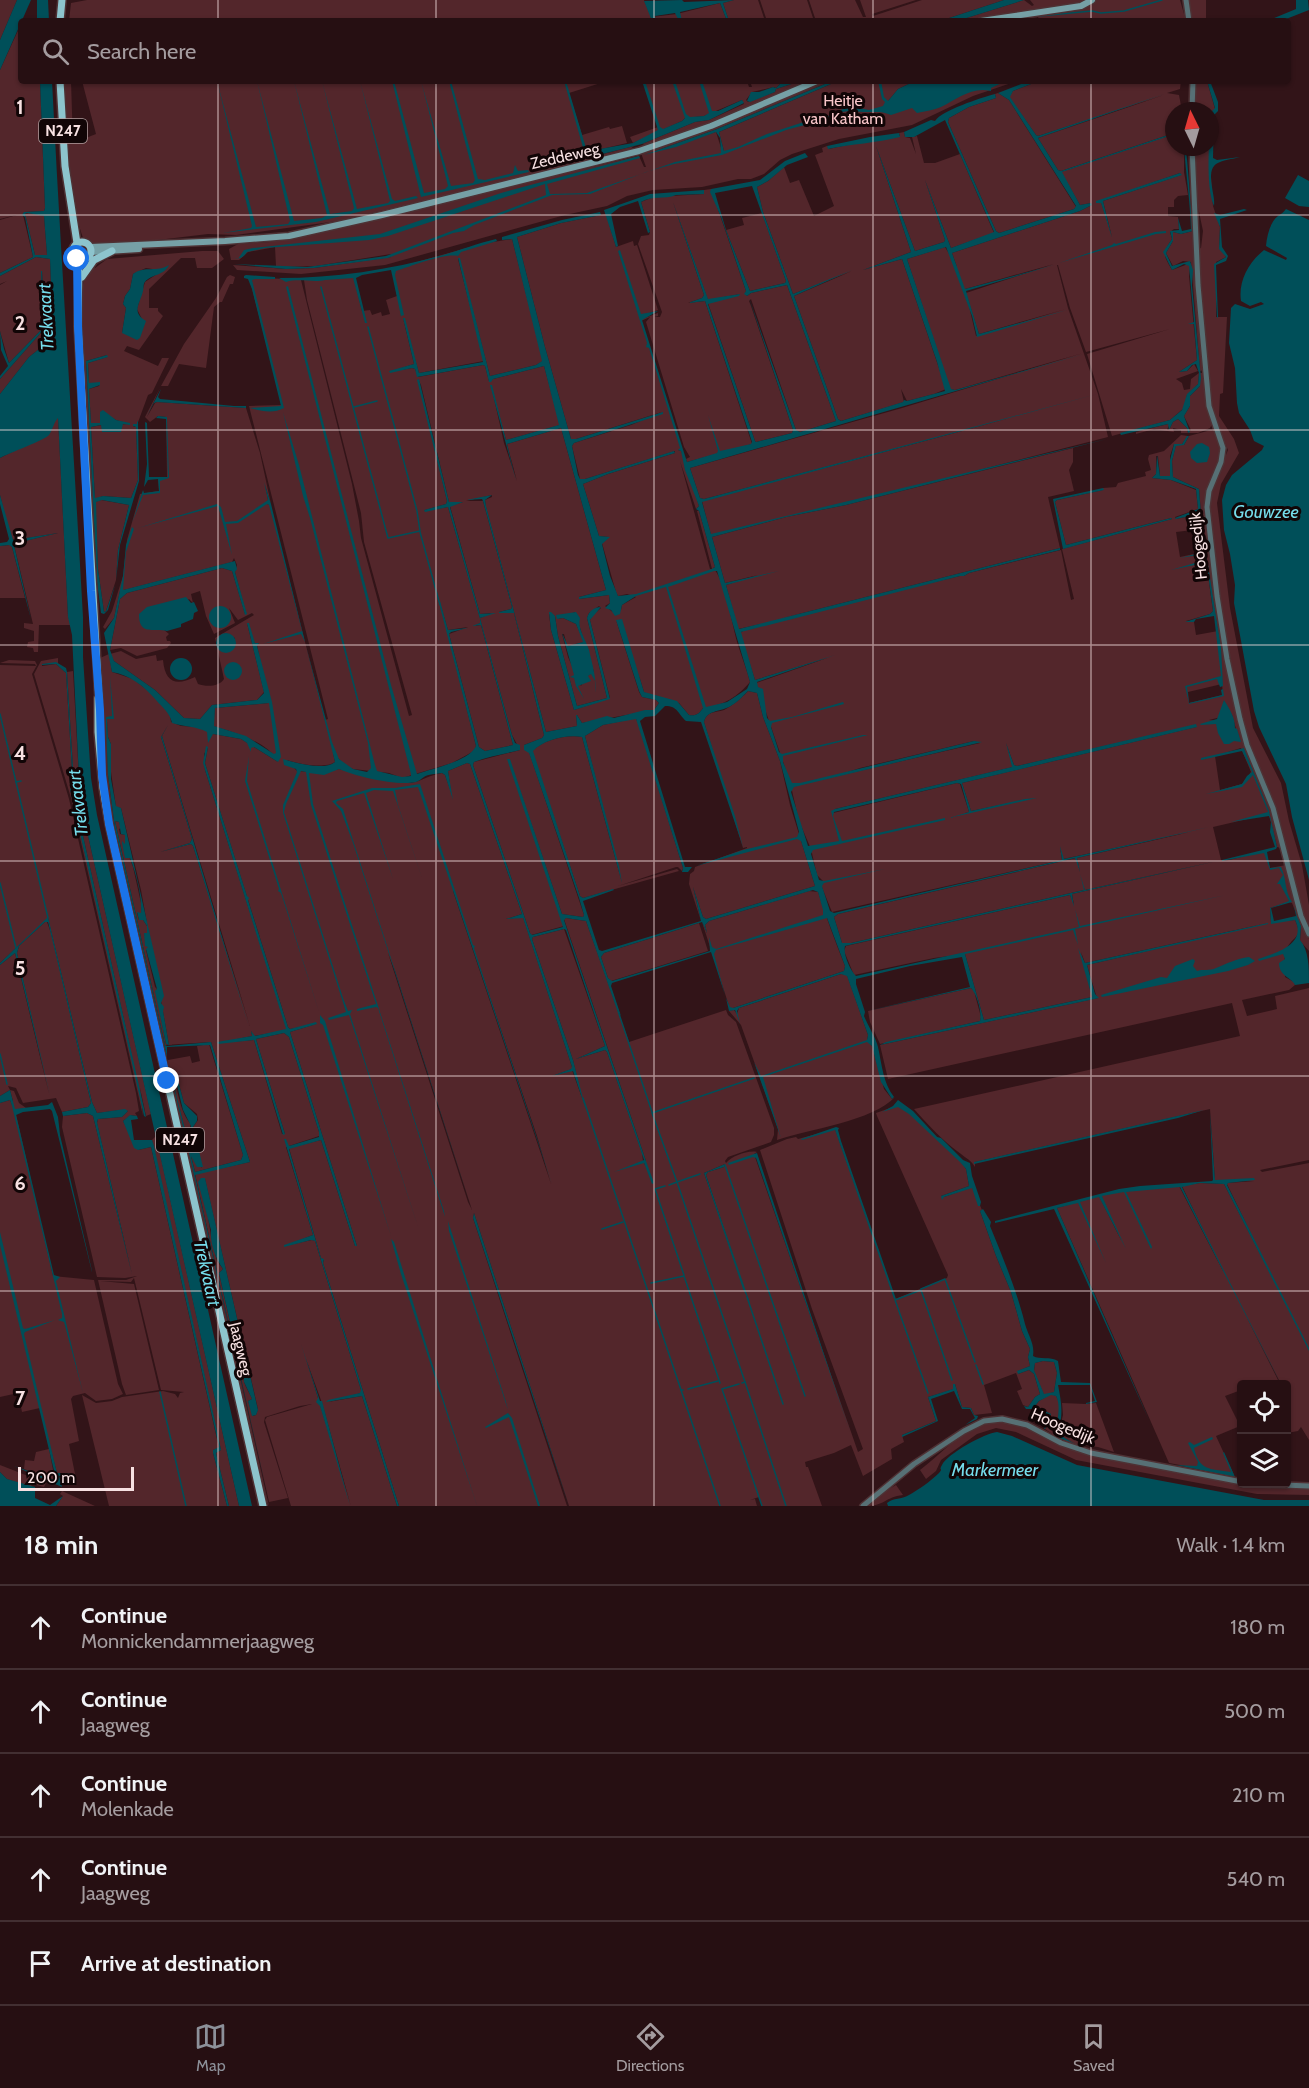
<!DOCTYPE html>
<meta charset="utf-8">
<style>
body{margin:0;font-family:Cabin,sans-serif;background:#321d20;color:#f1f3f6}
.controls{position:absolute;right:18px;bottom:18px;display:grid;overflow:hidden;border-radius:6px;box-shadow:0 2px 4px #0004}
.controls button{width:54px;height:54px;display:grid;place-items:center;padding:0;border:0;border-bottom:2px solid #422f32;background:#260f12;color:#f1f3f6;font:30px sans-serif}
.compass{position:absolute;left:1165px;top:102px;width:54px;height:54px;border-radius:50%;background:#260f12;box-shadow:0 2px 4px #0004;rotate:355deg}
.scale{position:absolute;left:18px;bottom:15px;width:116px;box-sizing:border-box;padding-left:6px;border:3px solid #f7e1e2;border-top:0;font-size:16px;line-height:21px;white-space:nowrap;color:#f7e1e2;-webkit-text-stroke:4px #110506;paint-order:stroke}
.stop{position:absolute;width:18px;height:18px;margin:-14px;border:4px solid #1a73e8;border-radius:50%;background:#fff}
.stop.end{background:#1a73e8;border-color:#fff;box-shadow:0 2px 6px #0008}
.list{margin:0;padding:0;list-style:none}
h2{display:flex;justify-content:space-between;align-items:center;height:78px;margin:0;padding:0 24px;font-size:26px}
h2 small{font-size:20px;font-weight:400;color:#a49c9f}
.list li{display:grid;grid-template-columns:39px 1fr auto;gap:18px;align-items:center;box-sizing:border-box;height:84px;padding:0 24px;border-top:2px solid #422f32}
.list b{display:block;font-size:22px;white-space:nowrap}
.list p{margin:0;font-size:20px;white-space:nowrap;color:#a49c9f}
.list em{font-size:20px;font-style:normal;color:#a49c9f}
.icon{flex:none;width:33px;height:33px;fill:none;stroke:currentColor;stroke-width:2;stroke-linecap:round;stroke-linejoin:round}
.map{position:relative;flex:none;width:1309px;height:1506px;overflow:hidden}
.search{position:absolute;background:#260f12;box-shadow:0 2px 4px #0004;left:18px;right:18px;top:18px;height:66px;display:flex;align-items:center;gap:15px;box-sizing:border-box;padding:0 21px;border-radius:6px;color:#a49c9f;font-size:22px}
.sheet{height:498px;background:#260f12}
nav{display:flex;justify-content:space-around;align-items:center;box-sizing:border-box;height:84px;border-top:2px solid #422f32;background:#260f12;font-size:16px;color:#a49c9f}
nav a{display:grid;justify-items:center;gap:3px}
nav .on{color:#8c9099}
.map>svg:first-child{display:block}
.green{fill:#53262b;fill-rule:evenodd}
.water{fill:#004f59;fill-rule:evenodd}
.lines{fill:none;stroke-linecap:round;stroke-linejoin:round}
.stream{stroke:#004f59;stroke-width:1.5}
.tertiary-casing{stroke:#4e3134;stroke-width:8}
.secondary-casing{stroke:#4e3134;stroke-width:9}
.primary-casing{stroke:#4e3134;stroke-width:10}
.tertiary{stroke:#577075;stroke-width:5}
.secondary{stroke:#76a0a6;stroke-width:6}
.primary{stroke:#8dc4cd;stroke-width:7}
.route{stroke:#1a73e8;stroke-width:8}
.grid{fill:none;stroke:#f7e1e2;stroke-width:1.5;stroke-opacity:0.55}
.labels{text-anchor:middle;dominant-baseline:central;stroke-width:6;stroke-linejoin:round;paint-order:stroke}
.shield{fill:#110506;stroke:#b29fa0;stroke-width:1.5}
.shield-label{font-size:15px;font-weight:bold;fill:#f7e1e2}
.park-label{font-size:16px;fill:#f9c6c9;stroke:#110506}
.street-label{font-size:16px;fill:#f7e1e2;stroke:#110506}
.water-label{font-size:18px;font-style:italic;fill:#75dceb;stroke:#110506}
.grid-label{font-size:20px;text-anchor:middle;font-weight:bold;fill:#f7e1e2;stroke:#110506;stroke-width:6;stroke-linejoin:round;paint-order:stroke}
</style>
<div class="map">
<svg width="1309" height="1506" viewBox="0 0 1309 1506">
<rect width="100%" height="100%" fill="#321418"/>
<g class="green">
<path d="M0 0H17L0 40Z"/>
<path d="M87 0H644L651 17 677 14 720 3 727 21H69L71 3Z"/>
<path d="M734 0H758L765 21H729L723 3Z"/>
<path d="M760 0H807L814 21H767Z"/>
<path d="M809 0H855L863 17H866L860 0H916L872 14 873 16 922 0H1004L940 21H816Z"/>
<path d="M1024 0 1032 6 1034 5 1030 0H1089C1070 8 1048 8 1028 11 1005 14 981 21 957 21Z"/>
<path d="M1096 0H1180L1186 21H1040L1038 17 1012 21H992L1084 8Z"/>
<path d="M1189 0H1206V21H1191Z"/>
<path d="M21 24V81H40L45 208 44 211 25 212 23 215 33 257 0 273V220L20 214 0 219V70Z"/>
<path d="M63 81H71L73 143 96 134 82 81H607L569 93 582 135 609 127 610 129 622 126 627 143 593 151 586 150 579 155 580 160 634 146 627 152 615 155 338 221 236 235 208 234 141 242 105 243 95 246 83 238C66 188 66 134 63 81Z"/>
<path d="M643 81H747L749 87H752L750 81H783L776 88 774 87 752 92 746 100 748 102 775 92 776 89 801 81H813L713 123 648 146 642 144 695 122 709 120 744 104 742 100 704 116 685 118 682 121 633 143 630 137 658 127Z"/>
<path d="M823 81H832L717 129 650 153 716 132 722 151H724L719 132 838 81H915L898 89 888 101 954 81H1017L973 96 912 125 839 139 792 154 780 160 764 174 751 179H738L702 187 653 190 627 196 607 206 565 215 385 265 301 274 237 270 233 265 286 269 314 268 391 257V254L316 266 286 267 276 266 275 247 248 252 239 260H231L229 249 238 244 269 242 639 156 644 167H646L641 153 745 115Z"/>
<path d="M1039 81H1181L1180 89 1167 93 1179 95 1182 111H1174V133L1061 171 1058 170 1038 138 1164 95 1038 136 1036 135 1009 97 1013 91Z"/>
<path d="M1195 81H1207L1215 109 1210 113V111H1193Z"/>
<path d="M998 93 1009 100 1076 207 1074 209 999 233 996 231 948 122 949 118 969 107 996 98 995 94Z"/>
<path d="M904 132 905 137 910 138 916 154 912 137 917 136 924 163H935L960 154 994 233 951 248 925 180 945 240 944 242 915 251 876 146 911 252 863 270 902 259 946 389 934 394 907 401 901 389 904 402 841 421 838 419 794 296 852 271 793 294 763 212 757 187 768 181 784 167 790 183 799 180 814 216 834 206 815 155 823 152 822 148 827 146 829 149C852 143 876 141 900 136L899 133Z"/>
<path d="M1174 134V147H1184V172L1188 195 1178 196 1174 200V207H1168V216L1178 217 1179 229H1174L1170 232 1172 239C1162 254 1163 254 1172 270L1188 264 1190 267 1189 276 1197 360 1179 372 1187 371 1194 364 1198 371 1176 379 1182 383 1184 390 1190 389 1191 379 1199 373 1198 384 1187 395 1184 408 1170 420 1112 436 1087 354 1170 329 1086 352 1070 308 1058 265H1057L1068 308 1098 394 1108 437 932 482 711 535 702 501 1014 417 704 499 700 498 690 468 902 408 1083 353 955 390 950 389 907 259 945 247 957 267 952 253 1080 211 1092 205 1091 203 1080 205 1061 172ZM1180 173 1181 175 1103 201 1112 237 1101 202H1096ZM1054 264 966 293 979 334 1066 309 976 336 965 289Z"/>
<path d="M1194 147H1209L1213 206 1220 227 1219 247 1226 257 1216 262V317H1227L1223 393 1220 394 1219 416 1234 439 1239 453 1221 484 1217 503 1230 608 1253 728 1281 783 1289 821 1302 865 1309 905V931L1305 921 1283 837 1245 733 1226 636 1209 522 1210 494 1228 450 1211 410 1200 291 1198 249 1201 248 1203 231 1198 207Z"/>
<path d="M711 189 746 291 745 294 747 296 751 293 787 285 836 421 800 432 796 430 751 299 749 301 751 306 793 430 792 433 756 442 755 441 708 303 740 294 708 300 673 202 704 295 702 298 688 303 705 301 752 444 687 462 686 459 690 457 684 447 646 322 650 317 641 321 682 449 678 450 681 451 684 458 699 506 696 509 680 461 710 569H712L697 511H699L715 567 713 568C724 577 733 629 738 645 742 658 747 670 750 682 737 697 725 705 703 708 699 714 696 716 689 715L679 703 647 694 644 692 640 679 616 620 639 692 642 697 656 700 659 703 654 710 587 722 582 723 577 715H576L577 726 546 732 486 507 485 500 492 497V495L466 501H483L512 607 511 609 499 612 500 613H514L544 735 542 738 524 745 525 750 529 752 584 915 583 917 562 914 509 758 564 926 531 935 530 933 473 765 474 762 520 750 512 735 480 619V623L475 626 481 625 513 745 485 751 479 747 449 634 468 627 448 630 440 603 476 746 474 751 452 763 402 778 389 773 353 769 346 766 333 753 335 762C326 769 297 764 287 760L297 771 322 773 339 769 411 783C422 781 429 775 442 773L445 775 451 792 448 771 467 763 470 764 522 914 506 919 523 917 572 1067V1069L552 1076 572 1070 582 1098 573 1060 532 939 533 937 564 929 605 1046 576 1059 605 1050 607 1052 642 1153 643 1161 645 1165 646 1161 564 919 566 918 586 921 629 1042 726 1010 728 1015 736 1022 774 1128V1135L771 1142 728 1157 725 1161 726 1163C732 1156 748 1150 757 1152L754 1154 858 1452 863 1449 812 1309 760 1150 787 1139 796 1137 798 1139 835 1129 895 1299 947 1278 948 1275 877 1116 876 1113 893 1107 899 1102 937 1137 961 1162 966 1169 969 1186 941 1196 944 1197 972 1187 982 1210 980 1211 996 1256 1011 1292 1022 1331 1030 1349 1028 1357 1030 1366 1018 1371V1374L1029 1370 1034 1374 1040 1394 1035 1397 1028 1407 1023 1405 1017 1391 1022 1389 1016 1373 984 1385 992 1413 974 1415 971 1408 962 1407 955 1384 954 1389 928 1397 936 1421 902 1435 904 1442 891 1449 892 1459 863 1476 851 1445 834 1453 805 1462 806 1467H808L822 1506H762L759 1497 750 1500 755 1499 757 1506H569L474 1213 473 1218 567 1506H399L323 1263 324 1260 321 1258 289 1148 321 1140 355 1246H357L290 1032 316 1024 290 1029 288 1027 205 763 208 747 204 754 205 770 287 1030 254 1036 251 1031 252 1036 217 1043 254 1040 282 1134H285L256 1039 284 1033 289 1037 319 1132V1136L286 1147 313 1235 284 1246 312 1240 315 1241 361 1390V1393L328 1402 362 1396 397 1506H291L265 1420 267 1417 312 1404 300 1406 265 1417 264 1422 288 1498 269 1502 195 1174 250 1162 211 1042 165 1045 115 821 119 822 121 828 119 829 120 834 125 835V845L133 867 141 903V913H137L139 920H143L147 926V933H144L149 947 146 950 155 987 157 989 156 991 166 1044 169 1045 141 890 121 808 116 807 111 772V744L108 737 107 721 108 775 115 828 167 1057 163 1048 107 797 100 658 109 654 112 672 133 679 151 693 170 714 171 722 181 726 200 727 213 734 241 739 278 762C269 742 233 732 213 726L215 708 269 703 257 645 259 643 255 644 247 623 264 692 257 700 212 705 200 719 184 718 155 690 114 661 110 654 121 651 136 659 156 655 157 661 163 660C165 683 176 686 195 677L198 684C206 687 219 687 224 679L215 638 254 615 252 613 238 620 229 608 235 623 214 634 206 616 200 591 191 594 193 603 189 599 156 630 163 629 169 634 166 637 167 641H170L171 643 167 648 137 656 121 648 110 650 120 599 127 593 222 568 232 571 245 614 246 613 235 572 237 565 234 558 232 562 120 591 114 618 105 629 103 627 112 611 123 576 127 540 140 494 159 491 158 477H167L166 417 158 416 150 422 145 417 146 415 160 388 147 417 155 403 157 402 246 408 260 453 271 504 265 485 268 500 267 504 270 505 325 720 328 719 249 406 282 405 249 277 301 280 352 484 359 521 361 538 409 716 412 715 364 542 361 513 307 300 304 280 353 275 362 311 370 310 372 315 381 312 382 316 390 314 386 300 397 296 392 269 481 244 512 239 543 361 536 365 490 376 459 258 458 259 484 361 419 373 403 318 414 364 389 372 412 368 415 369 418 377 483 365 485 366 489 381 493 379 544 366 560 425 506 440 491 385 504 443 517 481 507 444 561 428 606 590 579 597V599L609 595 610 603 605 606 614 613 621 610 622 605 636 597 627 594 618 596 616 592 602 543 609 537 599 536 583 484 608 474 675 453V451L585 479H580L572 446 574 443 631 425 662 412 576 439H571L545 347 517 237 561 223 606 214 616 247 633 241 634 246 637 245 658 310 641 316 642 319 658 313V316L654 317H660L662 312 638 244 641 236 649 235 650 232 641 202 653 197 704 194V190ZM418 379 421 385 449 502H463L450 506 480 614 492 613 480 618 448 507 424 511 425 510 446 504 447 501ZM599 606 601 608 593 615 590 620 610 698 574 710 551 630 549 614 555 616 558 636 577 706 607 698 587 618 589 613ZM575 612 594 672 587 676 581 686 568 657 562 634H564L567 646 584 642 576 624 563 618 557 619ZM226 633 235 638V646L226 652 219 649 217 643 220 636ZM168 725 162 736 250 1026 193 846 191 844 160 852 190 843 192 839 161 737ZM454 891 537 1136 551 1184 453 891ZM388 953 395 971 472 1210 468 1202ZM725 1164 724 1167 708 1172 706 1175 747 1297 704 1173ZM202 1178 205 1179 258 1409 256 1415 253 1416 248 1401 252 1399C250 1393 245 1387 244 1381 240 1370 244 1361 236 1352 239 1343 238 1338 232 1331L219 1273 223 1269 217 1261 211 1236ZM306 1359 322 1403 351 1506Z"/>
<path d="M1191 206H1194L1195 277 1203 370 1200 371 1191 262 1183 261 1173 266 1166 253 1173 241V232L1181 234 1193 231Z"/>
<path d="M29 213 44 216 47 255H35L25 214Z"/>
<path d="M762 213 786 281 785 283 750 291 726 230 744 225 742 218Z"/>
<path d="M202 251H218L224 259 212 268H197L195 258H181L149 289V308H158V311L163 316 139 350 127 346 124 351 158 366 162 358H169L152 393 148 395 137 425 133 427H136L138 480 131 498 103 496 95 499 91 427 102 425 130 424 116 420 106 414 100 423 91 424 89 389 99 386 100 383 89 384 88 363 107 357V355L86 361 98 595 94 573 81 337 82 288 88 269 95 268 107 259ZM146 268 158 270 166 268 145 282 137 309 142 319 122 333 126 308 123 304 125 296 130 289 133 274Z"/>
<path d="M36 257 50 259 53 338 29 357 0 394V379L45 328 42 271H41L43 328 9 363 0 331V285L7 281 0 284V276Z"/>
<path d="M230 275 235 277 233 284H230L222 302H220L214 307 206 368 179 364 168 386H161L184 344 216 298 227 277Z"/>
<path d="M1200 373H1203L1207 410 1212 424 1210 428 1198 433H1181V430L1173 428 1174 432 1154 429 1136 434V432L1168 424 1169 425 1167 430H1169L1173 422 1178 419 1187 428 1188 433 1191 430 1184 416 1190 406V396L1200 386Z"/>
<path d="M58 417 68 616 71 625H39L38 652H34L33 648 27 647 28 642 34 641V631L24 628V623L33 624 14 545 16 543 58 533 15 540 11 539 0 495V458L32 442Z"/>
<path d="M1211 430 1215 431C1226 462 1215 462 1208 489 1204 505 1206 522 1208 537L1203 539 1199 489 1173 477 1172 461 1176 445H1184L1189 436Z"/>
<path d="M1181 435 1188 436 1182 444H1174L1170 456V476H1160L1158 456H1156V474L1152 478 1171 480 1196 490 1198 509 1175 517 1176 519 1200 514 1201 529 1176 532 1180 557 1203 552V542L1208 543 1228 672 1239 726 1267 800 1281 848 1277 847 1269 814 1213 827 1221 860 1225 861 1265 851 1270 868 1286 865 1298 913 1309 939V951L1300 941 1301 926 1292 903 1289 902 1270 908 1271 922 1295 920C1303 937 1295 935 1288 946 1283 954 1285 968 1285 977L1294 982 1295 985 1289 990 1242 1000 1247 1016 1277 1009 1275 996 1309 988V1160L1260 1170 1262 1172 1309 1163V1440L1301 1427 1298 1431 1287 1433 1286 1384H1281L1247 1318 1280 1384H1242L1241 1390 1225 1396 1240 1426 1216 1436 1234 1475 1169 1463 1057 1208 1099 1196 1121 1240 1101 1195 1140 1189 1179 1186 1224 1273 1182 1186 1200 1183 1224 1184 1271 1275 1227 1184 1228 1183 1254 1181 1215 1180 1210 1109 975 1162V1167C971 1160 967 1159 961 1154 944 1142 928 1125 914 1109L1240 1036 1232 1003 888 1079 880 1045 1098 998 1096 995 1087 965 1268 923 1085 963 1081 952 1092 997 984 1020 965 954 934 958 854 975 844 951 846 946 1070 895 1074 905 1072 894 1217 861 1085 890V888L1084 890 851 943H842L834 917 838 914 1076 858 1080 872 1077 858 1190 832 1063 859 1060 847 1062 860 832 912 821 885 823 881 817 875 811 849 799 821 790 782 756 683 827 658 755 680 740 633C746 628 755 630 761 624L738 629 726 585 758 575 725 583 712 537 786 517 846 505 1073 448V462L1069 470 1074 491 1048 497 1060 548 783 618 960 576H964L969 573 1061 550 1071 600 1074 599 1062 549 1172 519 1171 518 1066 545 1055 502 1057 500 1103 490V488L1116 487 1118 483 1146 476 1145 472 1151 470 1148 459 1149 455 1164 451ZM1207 568 1218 631 1196 635 1194 622 1186 621 1210 614 1213 611ZM1222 684 1223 695 1189 703 1188 692ZM1224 701 1232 715 1238 736 1221 721 1209 720 1221 717ZM1196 725V727L962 783 971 811 1033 798 965 813 969 812 960 784 957 783 833 813 835 809 1013 767 1006 743 1014 765 1017 766ZM974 741 980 743 833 777 860 768ZM1241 748 1251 772 1242 784 1220 790 1215 756Z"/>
<path d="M101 500 129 505 118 550 116 580 106 611 104 612 98 569 95 502Z"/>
<path d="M10 545 12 547 25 598H0V546Z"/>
<path d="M58 658V663L42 664V666L56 664 66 673 73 787 70 789 133 1060 75 800 67 672 73 671 79 778 84 818 151 1114 146 1116 140 1088 143 1116 71 798 34 674 41 661Z"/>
<path d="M9 660 35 661 37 665 32 674 69 799 136 1093 139 1111 135 1113 137 1116 131 1115 123 1121 138 1150 151 1147 219 1448 213 1450V1453L227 1506H109L82 1395 96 1403 112 1401 122 1397 163 1391 175 1394 178 1398 180 1393 184 1392 161 1390 134 1278 131 1282 100 1281 134 1284 159 1390 126 1395 122 1384 98 1280H126L137 1276 125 1278 97 1277 62 1127 63 1116 87 1113 93 1116 132 1274 97 1123 98 1119 122 1117 128 1111 122 1110 97 1113 92 1102 48 918 0 963V665L36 666 35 664 0 663Z"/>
<path d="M748 691 757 693 763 717 780 761 790 805 815 886 706 919 703 917 693 887 701 921 689 884 690 874 694 871 695 867 747 848V847L743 848 704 722C707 711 714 713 724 710 732 706 742 698 748 691Z"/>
<path d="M632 719H636L638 723 683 868 682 871 678 867H676L618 886 677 869 679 871 583 898 580 896 532 751C543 740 567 734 582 737L622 883 585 736 603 725Z"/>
<path d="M809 891 818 892C826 917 835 941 845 966L844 971 730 1009 702 922 707 933 705 925 709 921Z"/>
<path d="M45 922H47L51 933 91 1103 88 1107 62 1112 56 1098 23 1103 16 1088 8 1086 10 1090 14 1091 19 1103 26 1108 15 1110 53 1276 94 1280 118 1384 123 1394 112 1399 96 1401 85 1393 73 1396 71 1399 79 1441 69 1444 75 1474 57 1473 40 1408 22 1412 18 1393 0 1397V1103L10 1100 12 1105 13 1101 10 1090 0 1096V965L15 953 49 1094 17 953 19 946Z"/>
<path d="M699 923 708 951 611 981 608 978 601 957 604 953Z"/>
<path d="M841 974 847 975 868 1035 867 1040 872 1046 884 1089 892 1099 895 1097C873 1121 809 1129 777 1140L778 1129 775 1120 741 1025 729 1011 734 1010 737 1014 739 1008Z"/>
<path d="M971 988 974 991 981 1017 980 1021 880 1044 870 1022 868 1011Z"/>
<path d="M209 1044 243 1155 241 1160 195 1172 179 1105 269 1506 262 1490 167 1067 168 1060 190 1056 192 1063 200 1061 197 1046ZM175 1077H177L184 1103 197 1114 198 1120 193 1127 202 1168 192 1156 188 1134 191 1124C181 1114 177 1091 175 1077Z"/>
<path d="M156 1136 239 1506H229L216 1453 221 1450 152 1140Z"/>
<path d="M1043 1361 1054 1362 1057 1373 1054 1392 1044 1395 1034 1371 1035 1363Z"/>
<path d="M1051 1394 1056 1396 1059 1402V1413L1055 1436 1045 1429 1051 1414 1035 1406 1039 1401Z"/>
<path d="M1062 1403 1086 1404 1096 1403 1114 1452 1098 1447 1075 1444 1058 1435 1063 1415Z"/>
<path d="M996 1420 1012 1421 1063 1445 1242 1484 1309 1487V1495L1257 1494 1076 1460 1016 1432 996 1428 977 1434 941 1460 936 1471 926 1479 920 1470C946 1450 962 1428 996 1420Z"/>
<path d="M49 1449 55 1480 24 1469 25 1460 34 1461 36 1452Z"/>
<path d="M0 1465 46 1483 44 1487 36 1485V1481H33L31 1487 7 1479 0 1472Z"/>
<path d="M896 1485 903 1495C885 1497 885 1506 866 1506L882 1493Z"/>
<path d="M62 1491 95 1506H56L63 1496 60 1494Z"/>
</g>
<g class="water">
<path d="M17 0H31L0 70V40Z"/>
<path d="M37 0H48L49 21H37Z"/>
<path d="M682 0 684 2 734 0 723 3 729 21H727L720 3 680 12 682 21H679L675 13 655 16 656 21H652L644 1Z"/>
<path d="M1004 0H1024L957 21H940Z"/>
<path d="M1296 0H1308L1309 10 1281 21H1267L1296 9Z"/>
<path d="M40 81H52C61 260 73 438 83 617V657L91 778 97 815 252 1506H239L84 818 79 778 72 635 68 617 58 418C54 422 53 429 49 435 45 440 9 453 0 458V394L29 357 53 338 50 259 36 257 0 276V273L33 257 25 217 22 215 24 212 44 211 45 208ZM27 213 44 216 47 255H35L25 214Z"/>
<path d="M217 81 256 227 288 224 290 221 257 81 294 221 322 218 327 215 294 81 330 214 352 211 354 208 322 81 357 209 388 203 390 201 360 81 392 199 395 201 416 196 418 198 316 222 223 233 251 228 252 226Z"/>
<path d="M392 81H394L424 193 445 189 448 186 421 81 451 186 473 183 475 180 449 81H451L478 179 485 180 513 173 515 165 518 171 528 170 529 172 421 197Z"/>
<path d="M564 81H566L586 148 589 151 633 143 658 130 642 81H645L660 127 663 129 682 121 685 118 672 81H675L686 114 690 117 704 116 709 113 699 81H702L712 111H718L742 100 744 103 709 120 695 122 642 144 547 168V158L551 163C563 162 575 159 584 151Z"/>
<path d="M783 81H801L776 89 775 92 750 102 747 101 751 92H759L773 87 776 88Z"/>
<path d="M832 81H838L719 132 724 151 738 147 767 134 810 120 828 116 843 109 855 107 869 110 883 106 885 102 882 99 878 81H881L884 97 888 101 898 89 915 81H1006L991 88V91C972 86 957 99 941 107 934 110 925 111 917 113L912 108 891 115C882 111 877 112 868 112 854 112 842 108 831 118L786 130 722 155 674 164 646 172 590 194 552 195 474 225 464 231 453 233 388 258 314 268 286 269 234 264 307 267 386 256 546 195 545 184 388 236 369 240 265 248 247 252C243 258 240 259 232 259H238L244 250 253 248 380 234 501 193 639 156 640 158 547 184 550 194 587 193 675 162 721 153 720 138 716 132 676 147 644 155 717 129Z"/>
<path d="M1029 81H1039L1013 91 1010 97 1036 135 1038 136 1164 94 1038 138 1058 170 1061 171 1174 133 1169 136 1062 172 1080 205 1091 203 1092 205 1080 211 952 253 965 289 1054 265 966 291 979 334 1067 310 977 337 972 316 946 247 907 259 951 389 955 390 1084 354 690 468 700 498 704 499 1097 394 702 502 711 534 1107 439 846 505 786 517 712 537 725 583 779 571 726 585 739 629 1060 548V550L969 573 964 576H960L741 632 755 680 835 655 757 682 758 687 763 689 767 718 770 721 792 717 843 702 844 704 772 723 771 727 779 752 782 754 863 735H868L783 756V762L792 783H800L974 741 982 742 794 787 791 792 808 846 839 841 831 811 835 809 1012 767 1006 743 1014 765 1017 766 1196 724 1197 727 962 783 971 811 1025 799 1037 798 949 818 969 812 961 784 957 783 834 812 833 816 842 841 945 818V820L813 850 811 854 819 880 824 881 885 869 824 883 822 886 830 911 834 913 1062 860 1060 846 1064 859 1209 827 1077 858 1080 872 1075 858 838 914 834 917 842 943H851L1084 890 1080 874 1085 890 1217 861 1072 894 1074 907 1070 895 845 946C843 954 850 970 856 976L1079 927 1075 909 1080 926 1226 895 1075 929 1078 945 1073 930 965 954 984 1020 1092 997 1078 948 1085 963 1268 923V924L1087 965 1095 994 1099 998 880 1045 886 1042 980 1021C982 1012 977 995 971 988L867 1011 970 987 962 957 910 966 856 979V984L865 1012 864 1016C868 1026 876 1038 878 1047 882 1065 883 1083 894 1097L892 1099 881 1082 872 1046 867 1042 763 1077 781 1138 754 1062 761 1076 867 1040 868 1035 847 976 841 974 739 1008 737 1011 740 1024 735 1010 729 1011 726 998 730 1007 733 1008 844 971 845 966 827 918 716 950 714 954 725 995 711 952 612 983 611 986 621 1016 617 1010 586 921 566 918 564 920 567 929 646 1161 654 1183 652 1184 644 1163 614 1172 644 1160 607 1052 605 1050 576 1059 605 1046 566 930 564 929 533 937 532 939 573 1060 586 1110 573 1071 552 1076 571 1069 572 1067 523 918 506 919 522 914 470 764 467 763 448 771 453 800 445 775 442 773C436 774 428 774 424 777 421 779 419 781 416 782 396 786 358 777 339 769L324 775 309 773 313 804 444 1211 445 1217 378 1008 376 1007 357 1011V1009L376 1004 311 805 306 772 301 771 286 804 284 812 343 998 348 1011 352 1010 350 1014 418 1227 349 1015 329 1020 328 1018 346 1012 283 813V805L297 772 296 769 284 765 283 759C296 763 324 771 335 762L306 646 332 742 339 759 353 769 367 772 371 768 368 743 310 518 303 496 283 412 299 465 375 765 377 771 402 777 411 776V774L286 287 288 286 391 685 417 774C433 768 468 762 476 746L440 607V601L448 630 468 628 451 632 449 634 479 747 485 751 513 745 481 625 472 626 480 623V619L448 507 425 512 424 510 446 504 447 501 417 380 419 379 449 502H463L450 507 480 614 496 613 480 618 512 735 515 743 520 745V750C505 754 489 756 474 762L473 765 530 933 532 935 563 927 507 759H510L562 914 583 917 584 915 579 898 529 753 524 750V745L542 738 544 735 514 613H499V612L511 609 512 607 483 501 482 499 466 500 492 495 485 500 486 506 546 732 577 726 576 715H577L582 723 607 716 614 718 645 710H654L659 703 656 700 642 697 639 691 616 620 622 619 644 692 677 701 689 715C696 716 699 714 703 708L666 587 636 596 622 605 620 614 615 616 611 610 605 608 610 603 609 595 579 599V597L606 590 561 428 507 444 516 481 490 385H492L506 440 559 425 544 366 493 379 491 382H489L485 366 483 365 417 377 415 369 412 368 390 373 389 371 414 364 403 318H405L419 373 483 362 458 258H460L490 376 536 365 542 361 512 239 502 240V237L562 220 600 212 601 215 561 223 517 237 545 347 571 439H576L663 412V414L574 443 572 446 578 475 580 479H585L674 451 675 453 608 474 583 484 599 536 610 537 602 544 610 576 618 596 636 594 712 569 715 567 699 511 696 509 699 506 685 470 681 451 678 450 680 448 649 348 646 347 647 343 618 251 620 250 641 314 658 311 642 320 687 462 717 453 718 451 708 415 720 451 751 444 752 442 705 301 688 303 702 298 704 295 673 202 708 299 740 294 739 296 708 304 755 441 756 442 792 433 793 430 749 298 796 430 800 432 836 421 787 285 751 293 747 296 744 294 746 291 721 217 710 192 711 189 760 180 785 161 805 153 808 157 787 165 768 181 757 187 763 212 793 294 852 270 794 296 838 419 841 421 903 402 904 400 907 401 945 391 937 362 902 259 863 270 911 252 876 146 915 251 944 242 945 240 925 180 951 248 994 232 945 120 914 137H905L904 132 931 120 935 121C942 110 981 98 995 94L996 98 969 107 949 118 948 122 996 231 999 233 1074 209 1076 206 1009 100 998 93ZM752 186 786 281 785 283 750 291 726 230 715 193ZM714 571H717L750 682 747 689 727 702 706 707 668 587ZM748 691 757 693 763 717 780 761 799 832 797 837 743 850 696 866 797 839 801 841 815 886 706 919 703 917 693 887 701 921 602 951 599 950 583 901 614 890 613 889 583 898 580 896 533 751C543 740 567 734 582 737L622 883 619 866 585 736 603 725 636 719 683 868 682 872H688L692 867H685L640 721 645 717 655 716 665 706C678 706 678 714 686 721L701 722 743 847 735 816 704 722C707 710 719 712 729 707 737 703 743 696 748 691ZM813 890 818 892 823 910V915L716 949 712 947 709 937 710 951 612 981 608 978 601 957 604 953 702 922 707 933 705 925 709 921Z"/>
<path d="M1207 81H1210L1218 102V111L1214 115 1213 158 1217 160 1240 157C1233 159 1222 160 1216 164 1205 172 1216 196 1214 206 1205 185 1210 138 1210 113L1215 108Z"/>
<path d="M899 133 900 137C876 143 852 144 828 149L827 146 870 137Z"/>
<path d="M1184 147H1186L1193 231 1181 234 1173 232V241L1166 253 1172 266 1190 261 1193 270 1192 285 1201 378 1200 386 1190 396V406L1184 416 1190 432 1188 433 1187 428 1178 419 1173 422 1169 430 1168 424 1121 435 1120 433 1170 420 1182 410 1187 394 1198 384 1199 373 1196 364 1192 365 1187 371 1179 372 1197 360 1194 324H1188L1194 322 1189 266 1184 264 1172 270 1163 252 1172 239 1170 231 1179 230 1178 218 1182 231 1191 229C1190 201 1186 174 1184 147Z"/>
<path d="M1180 173 1182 175 1103 201 1112 238 1101 203H1096V201Z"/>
<path d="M1298 175 1309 181V207L1299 206 1285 198Z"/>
<path d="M704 190V194L676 195C665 200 652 195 641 202L650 232 648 233 638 201 620 207 611 214 618 246 616 247 604 210 650 194Z"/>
<path d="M1244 209 1247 210 1220 219 1222 247 1228 256 1226 261 1216 265 1218 317 1217 318 1214 264 1226 257 1219 249 1220 227 1214 213 1220 215Z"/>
<path d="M1286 209 1309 220V880L1292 817 1286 784 1259 727 1254 711 1234 603 1235 585 1230 554 1224 530 1222 500 1226 485 1232 475 1262 450 1264 446 1254 441 1250 430 1239 413 1237 403 1235 368 1229 343 1231 308 1235 304 1250 309 1264 304 1261 302 1250 306 1241 301C1238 281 1249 262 1264 250L1286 260 1287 258 1266 246C1267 236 1270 222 1278 216 1281 214 1284 212 1286 209Z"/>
<path d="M1166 231V233L1156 234 1059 263 1112 245 1114 243 1116 244 1155 232Z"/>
<path d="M496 239 497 241 461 252 458 256C444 253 412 266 396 271L395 275 404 315 401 316 391 270 362 275 356 278 367 323H365L353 278 325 280C314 283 299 278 286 282L279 278C335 278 389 270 443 255 461 250 478 243 496 239Z"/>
<path d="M169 265C164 276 151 274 145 282 143 284 144 288 143 291 140 304 131 312 146 321L140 338 137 340 122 333 126 308 123 304 125 296 130 289 133 274C145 265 157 273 169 265Z"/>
<path d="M41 271H42L45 328 0 379V376L8 366 1 350 0 331 4 349 9 363 43 328Z"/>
<path d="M246 275 275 277V279H255L252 280 284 408C273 414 261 411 250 408L281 406 252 289 248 279 244 278V276Z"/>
<path d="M107 355 108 357 88 363 89 383 100 382V385L89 389 91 423H100V412L103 410 116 420 130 423V425L123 424 121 432H102L101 425 91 427 95 498 103 496 131 498 138 480 136 427 133 426V424H137V421L138 422 139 481 120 545 116 580 118 550 129 505 102 500 96 502 98 569 104 612 106 611 115 585 108 610 104 614 101 613 97 582 86 361Z"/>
<path d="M161 389 158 397 160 399 234 406H246V408L157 402 154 403 146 417Z"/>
<path d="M158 416 167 417V419L169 478 160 481V493L143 495 132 523 143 490 144 493 159 491 158 479 148 480 144 487 147 464 145 422 147 423 149 477H168L166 419 156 418Z"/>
<path d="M1187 436H1189L1184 445 1176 446 1172 461 1173 477 1199 489 1203 539H1202L1199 514 1176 519 1175 518 1198 509 1196 489 1171 480 1152 478 1156 474 1157 455 1160 476H1170V460L1174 444H1182Z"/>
<path d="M1202 443 1209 447 1210 453 1207 462 1197 463 1191 458 1190 452 1197 444Z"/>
<path d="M264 482 271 504 305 642 301 634 263 644 302 631 269 505 267 504 238 523 226 524 232 555 218 506 138 528 217 504 221 507 225 522 237 521 268 500Z"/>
<path d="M1103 488 1104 490 1057 500 1055 502 1066 545 1171 518 1172 519 1063 549 1053 499Z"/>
<path d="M0 495 13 540 58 533 17 543 14 545 31 619 12 547 9 545 0 546V543L7 542 9 539 0 504Z"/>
<path d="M132 527 134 529 126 552 123 590 235 561 237 569 235 572 247 614 245 615 232 571 222 568 127 593 120 599 110 650 114 661 155 690 184 718 200 719 212 705 257 700 264 693 247 623H249L255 643H259L257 646 272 702 281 757 278 762 254 747 251 748V752L247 743 241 739 213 734 208 743 207 732C196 726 184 727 172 723 170 713 163 708 156 700 144 686 130 675 112 672L104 633 114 618 123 576 126 545ZM269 703 276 753 274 754 246 736 214 726 215 708Z"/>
<path d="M1202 542 1208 565 1221 647 1223 686 1220 687 1217 679 1187 687 1189 703 1222 695 1221 690 1223 689 1224 696 1189 704 1185 686 1221 676 1214 616 1196 619 1194 622H1185L1210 614 1213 611 1207 566 1204 563 1171 570 1205 560 1204 554 1180 558 1203 552Z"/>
<path d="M186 597 191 603 194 602 198 611 194 613 193 619 181 624V627L167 631C154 627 139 637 139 614L147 607Z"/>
<circle cx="220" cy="617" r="11"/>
<path d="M601 607 590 620 610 699 574 710 551 630 549 612H551L555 616 558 636 577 706 607 698 587 618C589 611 594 607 601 607Z"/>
<path d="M576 612 580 618C577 628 586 640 589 650 592 664 597 678 595 693V681L591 674 588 676 591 681 578 686 584 699 576 686 574 678 570 677 574 675 562 633 568 646 583 642 576 624 563 618 557 619 556 615Z"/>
<circle cx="226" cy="643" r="10"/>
<circle cx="181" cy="669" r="11"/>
<circle cx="233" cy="671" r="9"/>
<path d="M56 662 66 668 67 672 75 800 146 1117 144 1116 70 789 73 787 66 673 56 664 42 665V664Z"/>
<path d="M110 676 114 719H107L108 737 111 744V779L116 806 121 808 164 996 161 1003 164 1007 163 1011 169 1045 166 1044 155 991 157 989 146 949 148 947 145 946 144 933H147V926L143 920H139L137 912 141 913C142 895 136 874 130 858H125L122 843V841L125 844V835L121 834 119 822 115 821 165 1045 167 1046 211 1042 250 1162 195 1175 270 1506 168 1062 191 1153 188 1133 191 1126 183 1110 175 1077H177L184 1103 197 1116V1121L193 1127 203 1167H197L191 1156 195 1172 241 1160 243 1155 210 1045 167 1047V1057L115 828 108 775 106 727V717L112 716Z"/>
<path d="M1224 700C1230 710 1235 717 1235 728L1237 729 1241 742 1234 741 1229 744H1224L1218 733 1216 724 1201 725 1200 724 1217 719Z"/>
<path d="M168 725 162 736 249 1027 193 846 191 844 160 852 190 843 192 839 161 737Z"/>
<path d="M206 746 208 747 205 763 247 896 249 898 248 900 288 1027 290 1029 316 1022 317 1024 290 1032 357 1246H355L321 1140 289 1149 321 1258 324 1259 323 1263 399 1506H397L362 1396 326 1402 328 1400 360 1393 361 1390 315 1241 311 1240 284 1247V1245L313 1235 284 1139H286L289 1146 319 1137V1132L289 1037 284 1033 256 1039 285 1134 283 1135 254 1040 218 1044 217 1042 252 1036 251 1031 255 1036 286 1029 205 770 203 763Z"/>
<path d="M1244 748 1269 811 1277 847 1276 849 1267 852 1270 868 1281 867C1287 880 1284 890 1292 902L1271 908 1274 921 1296 916 1294 906 1301 926 1300 940C1309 951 1309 967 1309 983L1295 985C1291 977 1279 976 1279 963L1285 959 1283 954 1259 961 1258 959C1276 953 1307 944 1295 920L1271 924 1270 908 1289 901 1280 884H1277L1283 875 1279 868 1270 870 1264 853 1222 861V860L1275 847 1270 832 1271 822 1269 816 1231 822 1268 812 1253 775 1242 787 1206 794 1242 784 1247 776 1252 772 1242 751 1201 760V758Z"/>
<path d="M249 756 247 781 319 1012 281 893 278 891 279 889 245 781Z"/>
<path d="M420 784 473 945 475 946 474 948C500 1028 527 1107 552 1184L418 787 395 790 398 805 422 878 393 791 374 790 366 793 393 879 364 793 337 801 336 803 343 809 472 1210 353 843 341 811 332 801 372 788H395Z"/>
<path d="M48 917 92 1102 97 1113 125 1109 128 1111 122 1117 98 1119 97 1122 132 1275 93 1116 87 1113 63 1116 62 1112 88 1107 91 1103 48 922H45L19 946 17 953 50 1095 15 953 0 965V963Z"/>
<path d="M1249 957 1255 961 1248 965 1228 971 1102 997 1101 995 1161 977 1167 978 1175 966 1193 959 1195 961 1193 966 1197 971C1202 969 1210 971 1216 968 1228 963 1236 959 1249 957Z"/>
<path d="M320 1015 325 1021 391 1236 323 1025 320 1023Z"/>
<path d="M10 1090 15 1109 48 1105 52 1102 58 1117 60 1135 92 1271V1272L52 1111 50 1109 23 1112 16 1115 54 1275 60 1277 56 1281 83 1393 64 1322 58 1320 62 1318V1314L12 1106 10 1100 0 1103V1096Z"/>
<path d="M898 1100 913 1111 937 1137 941 1138 963 1160 970 1163 972 1176 981 1202 980 1206H978L972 1188 944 1197 942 1200 941 1196 969 1186 966 1169 960 1162 909 1114 898 1107 882 1112 893 1106Z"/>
<path d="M1204 1110 1178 1118 974 1164V1162Z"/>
<path d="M1210 1113 1215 1180 1254 1178 1255 1180 1228 1183 1227 1185 1309 1348V1351L1224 1184 1200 1183 1182 1187 1281 1384 1180 1187 1126 1192 1152 1247 1151 1249 1124 1192 1102 1196 1126 1249 1099 1197 1080 1202 1106 1263 1078 1203 1057 1208 1149 1420 1054 1209 995 1223V1221L1119 1189 1140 1186 1212 1181 1213 1180Z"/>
<path d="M130 1115 137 1116 138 1119 131 1120 134 1140H152L154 1146 218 1435 221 1450 216 1453 229 1506H227L213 1453V1450L219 1447 151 1147 138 1150 134 1148 123 1121Z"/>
<path d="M836 1127 839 1128 838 1130 841 1141 896 1299H894L835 1130 802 1140 801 1139Z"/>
<path d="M757 1153 850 1432 756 1158 753 1157 729 1165 728 1163Z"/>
<path d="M725 1164 724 1167 708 1172 706 1175 750 1303 743 1289 704 1173Z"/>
<path d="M201 1178H205L258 1410 256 1415 252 1416 248 1401 252 1399 244 1382 242 1358 236 1352 235 1345 239 1344 232 1331 219 1273 223 1269C215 1258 210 1243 211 1230L198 1182Z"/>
<path d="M983 1209 991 1222 990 1226C1003 1258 1017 1291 1025 1324 1028 1335 1035 1344 1033 1356 1040 1360 1050 1356 1058 1361L1061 1382 1090 1383 1097 1402 1086 1404V1403L1095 1401 1090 1385H1058C1062 1405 1063 1414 1058 1434L1075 1444V1445L1055 1436C1056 1423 1062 1408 1056 1396L1051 1395 1039 1401 1035 1406 1051 1414 1045 1429H1044L1049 1416 1034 1409H1026L1024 1406 1028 1407 1035 1397 1040 1394 1034 1374 1029 1370 1018 1374 1017 1371 1030 1366 1028 1357 1030 1349 1022 1331 1011 1292 996 1256 980 1211ZM1043 1361 1054 1362 1057 1373 1054 1392 1044 1394 1034 1370 1035 1363Z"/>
<path d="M474 1213 569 1506 473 1218Z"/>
<path d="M448 1221 506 1402 508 1410 449 1231Z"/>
<path d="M0 1232 23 1328 25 1329 55 1320 25 1332 24 1334 57 1473 72 1474 59 1476 62 1487 14 1466 54 1480 56 1479 0 1245Z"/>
<path d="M391 1239 394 1242 477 1506 401 1274Z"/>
<path d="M301 1344 320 1401H322L350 1506 320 1406 316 1402 318 1398Z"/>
<path d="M953 1384H955L962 1407 971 1408 974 1415 978 1416 977 1419 965 1425 975 1418 970 1409H962L954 1391 931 1399 938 1421 902 1437V1435L936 1421 928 1397 953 1389Z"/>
<path d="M508 1413 512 1418 540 1506H538L509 1417 486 1428 485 1427Z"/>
<path d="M997 1432 1012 1436 1077 1465 1264 1500H1309V1506H888L887 1503C894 1497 901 1500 909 1495 918 1490 931 1481 939 1473 944 1467 938 1472 942 1465 947 1454 985 1433 997 1432Z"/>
<path d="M1212 1437 1213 1439 1194 1448C1199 1470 1209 1469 1231 1472L1223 1453 1224 1452 1235 1477 1176 1465 1197 1466 1198 1462 1188 1443 1190 1442 1194 1445Z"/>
<path d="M0 1472 7 1479 35 1487V1498L50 1505 63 1496 56 1506H0Z"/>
</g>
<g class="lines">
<g class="stream">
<path d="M1039 16 1092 11 1101 13 1124 11 1162 0"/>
<path d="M321 287 388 538 420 531 417 511 368 327"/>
<path d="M354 407 377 401"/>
<path d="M420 532 440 605"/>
<path d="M0 714 16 782 21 781"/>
<path d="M16 782 48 918"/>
<path d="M0 883 16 948"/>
<path d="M618 1011 652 1112"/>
<path d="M0 1054 7 1084"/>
<path d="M583 1098 681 1390"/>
<path d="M725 1165 805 1396"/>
<path d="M700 1174 677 1182 745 1382"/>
<path d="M669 1185 677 1182 652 1113 754 1078"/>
<path d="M665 1186 655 1189 684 1275"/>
<path d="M602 1229 623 1222"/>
<path d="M651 1283 684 1276 720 1383"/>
<path d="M921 1289 945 1279 975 1362"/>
<path d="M747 1297 783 1404"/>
<path d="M976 1365 983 1384"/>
<path d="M742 1383 745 1382 786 1506"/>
<path d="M739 1384 722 1389 762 1506"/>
<path d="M688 1389 718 1381"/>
<path d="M683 1390H681L720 1506"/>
<path d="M160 1392 186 1506"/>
<path d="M928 1393 895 1300 921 1290 952 1380"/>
</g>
<defs>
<g id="tertiary">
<path d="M1186 0 1189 21"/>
<path d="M1192 111 1193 81"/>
<path d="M1192 147 1198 285 1209 406 1223 448 1221 462 1209 491 1207 507 1217 596 1227 659 1240 719 1247 745 1273 808 1301 916 1309 934"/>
<path d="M1253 1484 1309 1486"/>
<path d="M863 1506 914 1464 964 1431 984 1421 1002 1419 1027 1425 1061 1443 1091 1453 1242 1482"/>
</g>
<g id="secondary">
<path d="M981 21 1081 6 1092 0"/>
<path d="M91 247 225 241 289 236 382 215 639 151 711 126 817 81"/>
<path d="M91 252 139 249"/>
</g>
<g id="primary">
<path d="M60 21 62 0"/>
<path d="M60 81 65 166 77 243"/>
<circle cx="82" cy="251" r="9"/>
<path d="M79 260 78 326 99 700"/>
<path d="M82 277 94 260 112 251"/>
<path d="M98 698V732L103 788 109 824 263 1506"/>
</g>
</defs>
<use href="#tertiary" class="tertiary-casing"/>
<use href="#secondary" class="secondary-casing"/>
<use href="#primary" class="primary-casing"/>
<use href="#tertiary" class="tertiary"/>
<use href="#secondary" class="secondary"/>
<use href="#primary" class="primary"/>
</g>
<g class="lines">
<path class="route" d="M77 259 78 326 91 591 100 710 102 775 109 824 167 1081"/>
</g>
<path class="grid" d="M218 0V21M436 0V21M654 0V21M873 0V21M1091 0V21M218 81V1506M436 81V1506M654 81V1506M873 81V1506M1091 81V1506M0 215H1309M0 430H1309M0 645H1309M0 861H1309M0 1076H1309M0 1291H1309"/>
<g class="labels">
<g class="shield">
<rect x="39" y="119" width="48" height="24" rx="4.5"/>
<rect x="156" y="1128" width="48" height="24" rx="4.5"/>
</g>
<g class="shield-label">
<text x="63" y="131">N247</text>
<text x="180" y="1140">N247</text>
</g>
<g class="park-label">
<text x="843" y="100">Heitje<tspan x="843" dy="18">van Katham</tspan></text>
</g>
<g class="street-label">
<text transform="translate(565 156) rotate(-13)">Zeddeweg</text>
<text transform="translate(1198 546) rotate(-96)">Hoogedijk</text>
<text transform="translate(241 1349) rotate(77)">Jaagweg</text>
<text transform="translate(1063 1426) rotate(23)">Hoogedijk</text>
</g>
<g class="water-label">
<text transform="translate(46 317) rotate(-93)">Trekvaart</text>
<text x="1266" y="512">Gouwzee</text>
<text transform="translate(78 803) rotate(-97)">Trekvaart</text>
<text transform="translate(207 1273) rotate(77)">Trekvaart</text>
<text x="995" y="1470">Markermeer</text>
</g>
</g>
<g class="grid-label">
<text x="20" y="114">1</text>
<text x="20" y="330">2</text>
<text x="20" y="545">3</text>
<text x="20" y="760">4</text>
<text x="20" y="975">5</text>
<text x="20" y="1190">6</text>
<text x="20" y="1405">7</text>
</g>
</svg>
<div class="controls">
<button><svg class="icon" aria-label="locate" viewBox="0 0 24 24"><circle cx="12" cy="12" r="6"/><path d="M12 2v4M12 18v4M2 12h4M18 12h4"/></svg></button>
<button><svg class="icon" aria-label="layers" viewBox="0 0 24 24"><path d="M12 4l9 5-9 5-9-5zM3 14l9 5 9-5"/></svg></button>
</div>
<svg class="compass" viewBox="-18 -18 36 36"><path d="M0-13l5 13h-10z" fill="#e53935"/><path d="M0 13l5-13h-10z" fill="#a49c9f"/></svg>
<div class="scale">200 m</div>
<div class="stop" style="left:77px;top:259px"></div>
<div class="stop end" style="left:167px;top:1081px"></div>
<div class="search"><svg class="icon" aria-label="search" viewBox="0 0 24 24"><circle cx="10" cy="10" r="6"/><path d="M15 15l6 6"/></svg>Search here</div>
</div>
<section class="sheet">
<h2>18 min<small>Walk · 1.4 km</small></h2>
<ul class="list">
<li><svg class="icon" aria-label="ahead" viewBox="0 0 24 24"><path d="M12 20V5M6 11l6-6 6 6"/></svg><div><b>Continue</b><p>Monnickendammerjaagweg</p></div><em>180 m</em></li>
<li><svg class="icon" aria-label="ahead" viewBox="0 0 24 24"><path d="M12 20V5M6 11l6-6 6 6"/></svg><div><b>Continue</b><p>Jaagweg</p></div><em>500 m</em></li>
<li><svg class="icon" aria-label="ahead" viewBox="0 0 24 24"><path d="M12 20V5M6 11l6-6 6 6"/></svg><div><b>Continue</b><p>Molenkade</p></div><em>210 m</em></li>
<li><svg class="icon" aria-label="ahead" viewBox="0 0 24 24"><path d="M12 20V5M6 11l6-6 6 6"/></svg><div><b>Continue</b><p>Jaagweg</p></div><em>540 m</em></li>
<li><svg class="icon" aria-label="arrive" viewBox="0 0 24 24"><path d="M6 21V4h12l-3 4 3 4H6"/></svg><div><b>Arrive at destination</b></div></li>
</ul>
</section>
<nav>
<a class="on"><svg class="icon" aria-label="map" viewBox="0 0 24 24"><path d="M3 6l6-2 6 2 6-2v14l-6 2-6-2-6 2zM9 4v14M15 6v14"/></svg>Map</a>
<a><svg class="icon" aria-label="directions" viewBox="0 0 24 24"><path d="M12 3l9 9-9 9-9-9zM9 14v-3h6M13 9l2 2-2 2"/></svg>Directions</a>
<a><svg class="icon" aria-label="saved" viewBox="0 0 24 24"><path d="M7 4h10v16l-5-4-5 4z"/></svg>Saved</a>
</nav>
